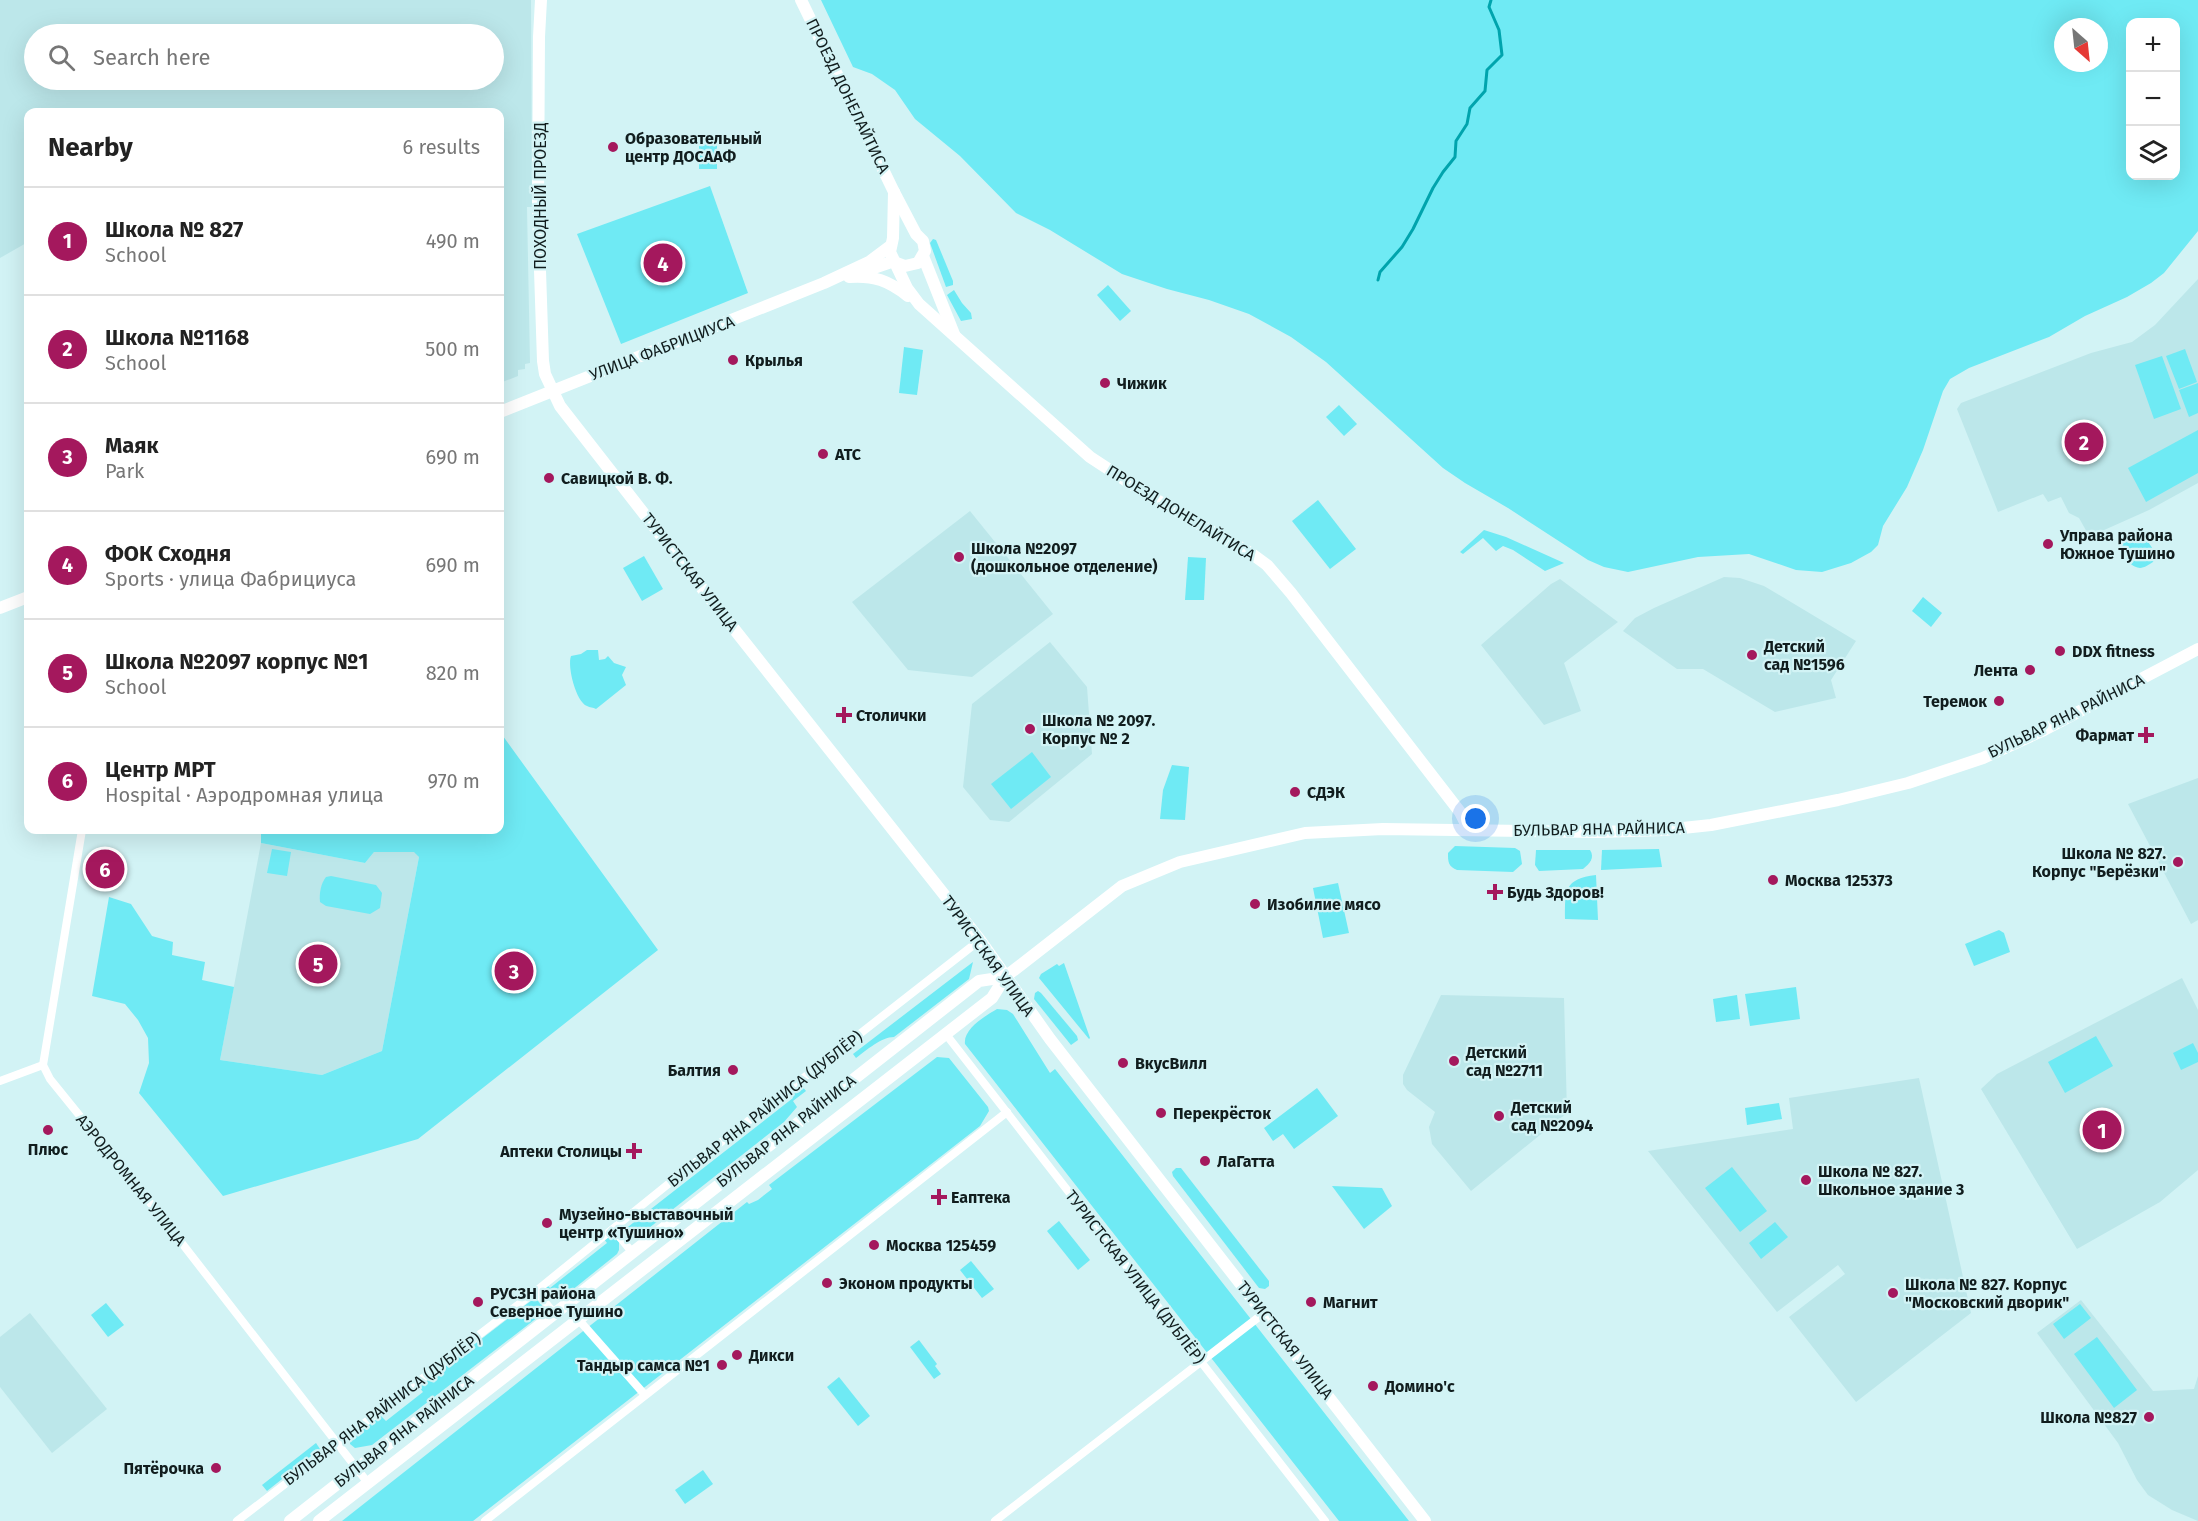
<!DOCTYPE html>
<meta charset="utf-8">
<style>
body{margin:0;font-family:"Fira Sans",sans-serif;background:#f2f2f2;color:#222}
.controls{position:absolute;right:18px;top:18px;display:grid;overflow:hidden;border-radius:12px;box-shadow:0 6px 24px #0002}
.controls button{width:54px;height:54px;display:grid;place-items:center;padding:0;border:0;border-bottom:2px solid #e0e0e0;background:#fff;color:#222;font:30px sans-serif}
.compass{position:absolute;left:2054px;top:18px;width:54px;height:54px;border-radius:50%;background:#fff;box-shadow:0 6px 24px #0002;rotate:153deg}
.you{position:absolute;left:1476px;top:819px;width:21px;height:21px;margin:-15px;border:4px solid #fff;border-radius:50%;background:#1a73e8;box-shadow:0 0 0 9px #1a73e833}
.badge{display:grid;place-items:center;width:39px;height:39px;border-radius:50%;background:#a4185d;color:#fff;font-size:20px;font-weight:700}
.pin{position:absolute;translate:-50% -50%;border:3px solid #fff;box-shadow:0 2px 6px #0006}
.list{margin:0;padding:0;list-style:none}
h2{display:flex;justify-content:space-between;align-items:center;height:78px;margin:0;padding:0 24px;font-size:26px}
h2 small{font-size:20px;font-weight:400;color:#767676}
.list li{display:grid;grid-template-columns:39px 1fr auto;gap:18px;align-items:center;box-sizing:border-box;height:108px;padding:0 24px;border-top:2px solid #e0e0e0}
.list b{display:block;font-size:22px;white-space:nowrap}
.list p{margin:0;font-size:20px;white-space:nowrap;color:#767676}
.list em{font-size:20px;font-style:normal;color:#767676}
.icon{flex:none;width:33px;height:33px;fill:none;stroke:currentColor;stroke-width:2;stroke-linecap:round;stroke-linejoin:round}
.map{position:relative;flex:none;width:2198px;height:1521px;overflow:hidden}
.search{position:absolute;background:#fff;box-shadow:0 6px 24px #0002;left:24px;top:24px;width:480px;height:66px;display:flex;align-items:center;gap:15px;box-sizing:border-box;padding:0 21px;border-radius:33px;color:#767676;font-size:22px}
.panel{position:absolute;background:#fff;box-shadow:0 6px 24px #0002;left:24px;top:108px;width:480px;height:726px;border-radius:12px}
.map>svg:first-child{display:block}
.built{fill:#bce7ea;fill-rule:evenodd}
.green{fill:#6feaf4;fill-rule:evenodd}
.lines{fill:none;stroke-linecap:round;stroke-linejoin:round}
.stream{stroke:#00a4ad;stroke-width:3}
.street{stroke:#fff;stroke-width:8}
.secondary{stroke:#fff;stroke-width:12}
.poi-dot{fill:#a4185d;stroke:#d2f3f5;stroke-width:2}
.labels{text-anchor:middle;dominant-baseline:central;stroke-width:4.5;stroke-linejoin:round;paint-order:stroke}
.street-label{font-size:16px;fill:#111d1e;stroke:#d2f3f5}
.poi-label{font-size:16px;font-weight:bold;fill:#111d1e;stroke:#d2f3f5;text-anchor:start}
</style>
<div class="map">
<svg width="2198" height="1521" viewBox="0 0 2198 1521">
<rect width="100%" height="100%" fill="#d2f3f5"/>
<g class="built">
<path d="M0 0H531L532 207H527L530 363 525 364V369L518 370V376L500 383V112H28V242L0 258ZM34 34H494V80H34Z"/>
<path d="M2198 279V483L2149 510 2093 535 2088 534 2079 518 2069 513 2061 497 2048 502 2043 494 1998 512 1957 409 1961 403 2091 353 2132 342 2155 325Z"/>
<path d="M970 511 1053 614 972 677 908 670 852 602Z"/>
<path d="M1724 577 1740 578 1764 586 1856 641 1831 680 1836 698 1775 712 1703 669H1677L1623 631 1635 618 1654 608Z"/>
<path d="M1560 579 1618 622 1564 663 1581 711 1544 725 1481 645 1551 584Z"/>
<path d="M1050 642 1087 687 1092 754 1009 822 990 820 963 787 972 704Z"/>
<path d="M2198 778V920L2191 924 2128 804Z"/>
<path d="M261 843 365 863 374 852H415L419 857 382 1051 322 1075 220 1060Z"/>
<path d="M2182 978 2198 1010V1170L2160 1202 2077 1249 1981 1089 1997 1074Z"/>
<path d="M1441 995 1564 998 1567 1113 1471 1191 1432 1144 1429 1127 1435 1112 1407 1090 1403 1084V1075Z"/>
<path d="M1919 1078 1971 1313 1856 1402 1789 1317 1845 1274 1838 1265 1777 1312 1648 1151 1793 1129 1789 1098Z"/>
<path d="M2081 1300 2153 1391 2194 1389 2198 1376V1521L2172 1510 2148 1495 2137 1480 2118 1443 2037 1333Z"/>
<path d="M30 1313 107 1409 52 1453 0 1387V1337Z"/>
</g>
<g class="green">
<path d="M821 0H2198V231L2164 273 2151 283 2127 297 2085 316 2049 337 1969 368 1950 379 1943 391 1923 450 1907 487 1883 526 1878 545 1871 552 1851 563 1822 572 1796 570 1749 554 1698 557 1628 572 1604 567 1588 560 1508 508 1465 483 1443 468 1326 362 1291 337 1249 314 1209 300 1167 289 1122 274 1050 230 1016 213 960 156 915 119 895 90 872 74 853 67ZM2130 22H2176V176H2130ZM2063 27H2099V63H2063Z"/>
<rect x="699" y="141" width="18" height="28"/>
<path d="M710 186 748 293 621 344 577 234Z"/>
<path d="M933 239 936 240 953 281V285L946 287 930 243Z"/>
<path d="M1108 285 1131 311 1120 321 1097 295Z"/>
<path d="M954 290 962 303 971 313 972 319 961 321 947 295Z"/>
<path d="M904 347 923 350 917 395 899 393Z"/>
<path d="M2185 349 2197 382 2179 389 2166 356Z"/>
<path d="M2162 356 2181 409 2154 419 2135 365Z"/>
<path d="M2198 383V413L2189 417 2179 390Z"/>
<path d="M1339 405 1357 424 1344 436 1326 417Z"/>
<path d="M2198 430V473L2146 502 2128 468Z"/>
<path d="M1318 500 1356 549 1330 569 1292 521Z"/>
<path d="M1484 530 1506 537 1564 563 1545 571 1513 550 1503 546 1496 551 1483 538 1463 554 1460 552Z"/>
<path d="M2137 532 2145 537 2156 554 2153 562C2150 564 2144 568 2140 568 2127 567 2101 538 2137 532Z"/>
<path d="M644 556 663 589 642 601 623 568Z"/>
<path d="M1188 557 1206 558 1204 600H1185Z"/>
<path d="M1923 597 1942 613 1931 627 1912 611Z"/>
<path d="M587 650H598L599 660 605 659 608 656 614 663 626 667 622 675 626 685 596 709C593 707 590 708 587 706 576 702 567 666 571 656L581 654Z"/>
<path d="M500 732 658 950 418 1139 223 1196 139 1093 149 1063 148 1038 138 1020 125 1004 92 996 109 897 131 904 152 936 173 942 172 955 205 962 202 980 234 987 220 1060 322 1075 382 1051 419 857 414 852H374L365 863 261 843V830H500Z"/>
<path d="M1032 752 1051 777 1011 809 991 784Z"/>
<path d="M1172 765 1189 767 1185 820 1160 819 1163 790Z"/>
<path d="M1455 846 1515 848 1520 851 1522 864 1513 872 1457 870C1448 866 1448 862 1448 853Z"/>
<path d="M272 849 291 852 287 876 267 873Z"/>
<path d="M1659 849 1662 867 1601 870 1602 850Z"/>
<path d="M1536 850H1590C1595 858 1590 863 1583 869L1539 871 1535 865Z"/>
<path d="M1596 875 1598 920 1565 919C1565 890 1564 879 1596 875Z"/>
<path d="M331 876 376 885 382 893 380 908 370 914 326 906 320 902C319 893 321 883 326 877Z"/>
<path d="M1338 883 1349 933 1323 938 1313 888Z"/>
<path d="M1999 930 2004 933 2010 952 1974 966 1965 944Z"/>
<path d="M973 962 969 979 894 1037C881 1037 867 1050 856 1058L853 1054Z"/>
<path d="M1064 963 1090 1038 1089 1039 1039 978 1041 974 1057 964 1059 966Z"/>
<path d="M1796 987 1800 1019 1750 1026 1745 994Z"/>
<path d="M1038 991 1041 993 1077 1036 1078 1040 1071 1045 1034 999 1035 993Z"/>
<path d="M1737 995 1740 1019 1716 1022 1713 999Z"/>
<path d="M997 1009 1007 1010 1013 1014 1050 1073 1055 1069 1409 1521H1339L965 1044C963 1029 985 1016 997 1009Z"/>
<path d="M2096 1036 2113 1066 2065 1093 2048 1062Z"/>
<path d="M2193 1043 2198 1053V1062L2181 1070 2173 1053Z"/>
<path d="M937 1057 949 1058 988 1107 989 1111 980 1126 473 1521H342L747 1202 749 1204 758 1200 772 1189 769 1185Z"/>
<path d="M802 1086 806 1091 793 1101 797 1107 784 1122 635 1239 628 1241 620 1233 621 1227 624 1230 793 1098 791 1094Z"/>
<path d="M1317 1088 1338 1116 1294 1149 1283 1134 1273 1141 1264 1128Z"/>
<path d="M1779 1103 1782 1119 1747 1125 1745 1108Z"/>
<path d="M1732 1167 1767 1211 1740 1232 1705 1188Z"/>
<path d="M1176 1168H1181L1269 1281V1286L1265 1289 1259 1288 1173 1176 1172 1172Z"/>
<path d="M1332 1186 1382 1188 1392 1206 1364 1229Z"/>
<path d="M1059 1221 1090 1260 1078 1270 1047 1231Z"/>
<path d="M1775 1222 1788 1237 1761 1259 1749 1243Z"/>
<path d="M609 1237H613L619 1242V1250L617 1254 561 1299C552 1301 546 1300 544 1290L547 1285 550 1288 607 1243 604 1239Z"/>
<path d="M971 1261 994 1289 982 1298 960 1270Z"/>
<path d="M532 1300H537L542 1305 538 1317 372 1445 355 1448 350 1444V1440L354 1436 381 1416 386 1421 423 1392 419 1387Z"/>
<path d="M106 1303 124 1325 108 1337 91 1315Z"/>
<path d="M2080 1304 2091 1318 2064 1339 2053 1324Z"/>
<path d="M2097 1337 2137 1390 2114 1408 2074 1354Z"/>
<path d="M919 1340 937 1364 935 1366 941 1374 934 1379 910 1347Z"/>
<path d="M839 1377 870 1416 858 1426 827 1387Z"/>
<path d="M316 1443 320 1449 267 1491 262 1485Z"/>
<path d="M703 1470 713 1484 685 1504 675 1490Z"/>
</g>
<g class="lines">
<path class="stream" d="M1378 280 1380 272 1402 247 1413 229 1433 188 1443 172 1455 157 1456 141 1467 124 1470 108 1485 91 1487 70 1502 55 1499 30 1489 7 1491 0"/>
<g class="street">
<path d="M82 830 43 1065 50 1079 160 1215 368 1483"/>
<path d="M945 1033 1325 1521"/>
<path d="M0 1081 43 1065"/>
<path d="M613 1229 632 1252"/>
<path d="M536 1291 554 1313"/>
<path d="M578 1319 645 1395"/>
<path d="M237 1521 536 1291 688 1168 980 940"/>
<path d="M485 1521 1007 1112"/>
<path d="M995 1521 1264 1313"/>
</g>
<g class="secondary">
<path d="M541 0 539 37 538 210 543 361 545 374 560 406 712 601 980 940 1050 1039 1425 1521"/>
<path d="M801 0 894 192 916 234 923 241 925 251 918 263 905 266 897 263"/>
<path d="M894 192 893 238 890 252 907 288 919 304 1090 457 1148 495 1252 554 1267 565 1291 593 1460 812 1469 830"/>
<path d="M923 256 954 334"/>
<path d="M862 272 894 261"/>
<path d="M849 277C874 275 889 281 908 296"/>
<path d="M500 412 824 283 869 262 889 247"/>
<path d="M0 608 28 597"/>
<path d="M290 1521 979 981 1005 977"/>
<path d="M319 1521 992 998 1005 977 1022 964 1122 886 1180 862 1305 833 1383 829 1598 832 1664 830 1711 825 1838 800 1908 783 1983 758 2044 730 2198 649"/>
</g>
</g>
<g class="poi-dot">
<circle cx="613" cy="147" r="6"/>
<circle cx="733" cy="360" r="6"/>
<circle cx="1105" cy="383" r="6"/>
<circle cx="823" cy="454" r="6"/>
<circle cx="549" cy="478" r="6"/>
<circle cx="2048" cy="544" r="6"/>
<circle cx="959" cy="557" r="6"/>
<circle cx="2060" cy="651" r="6"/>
<circle cx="1752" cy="655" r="6"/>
<circle cx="2030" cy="670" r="6"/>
<circle cx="1999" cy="701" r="6"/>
<path d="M841 706h6v6h6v6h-6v6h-6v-6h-6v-6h6z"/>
<circle cx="1030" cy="729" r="6"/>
<path d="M2143 726h6v6h6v6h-6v6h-6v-6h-6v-6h6z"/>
<circle cx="1295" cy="792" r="6"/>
<circle cx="2178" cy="862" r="6"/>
<circle cx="1773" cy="880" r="6"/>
<path d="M1492 883h6v6h6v6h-6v6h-6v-6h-6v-6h6z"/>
<circle cx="1255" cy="904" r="6"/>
<circle cx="1454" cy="1061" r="6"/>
<circle cx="1123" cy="1063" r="6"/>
<circle cx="733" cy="1070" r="6"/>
<circle cx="1161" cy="1113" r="6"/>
<circle cx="1499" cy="1116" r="6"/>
<circle cx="48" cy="1130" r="6"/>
<path d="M631 1142h6v6h6v6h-6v6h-6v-6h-6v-6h6z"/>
<circle cx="1205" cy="1161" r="6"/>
<circle cx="1806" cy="1180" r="6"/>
<path d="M936 1188h6v6h6v6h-6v6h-6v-6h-6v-6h6z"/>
<circle cx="547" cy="1223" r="6"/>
<circle cx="874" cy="1245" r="6"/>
<circle cx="827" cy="1283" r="6"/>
<circle cx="1893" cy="1293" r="6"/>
<circle cx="478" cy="1302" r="6"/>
<circle cx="1311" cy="1302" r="6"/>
<circle cx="737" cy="1355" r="6"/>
<circle cx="722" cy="1365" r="6"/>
<circle cx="1373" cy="1386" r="6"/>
<circle cx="2149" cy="1417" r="6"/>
<circle cx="216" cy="1468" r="6"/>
</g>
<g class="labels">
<g class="street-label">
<text transform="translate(848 96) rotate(64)">ПРОЕЗД ДОНЕЛАЙТИСА</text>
<text transform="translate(540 196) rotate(-90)">ПОХОДНЫЙ ПРОЕЗД</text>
<text transform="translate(662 348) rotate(-21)">УЛИЦА ФАБРИЦИУСА</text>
<text transform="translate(1181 513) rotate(31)">ПРОЕЗД ДОНЕЛАЙТИСА</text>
<text transform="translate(690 572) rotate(52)">ТУРИСТСКАЯ УЛИЦА</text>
<text transform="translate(2066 716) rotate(-26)">БУЛЬВАР ЯНА РАЙНИСА</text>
<text transform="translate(1599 829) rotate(-1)">БУЛЬВАР ЯНА РАЙНИСА</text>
<text transform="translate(988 956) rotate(54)">ТУРИСТСКАЯ УЛИЦА</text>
<text transform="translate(765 1109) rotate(-38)">БУЛЬВАР ЯНА РАЙНИСА (ДУБЛЁР)</text>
<text transform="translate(786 1131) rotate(-38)">БУЛЬВАР ЯНА РАЙНИСА</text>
<text transform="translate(131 1180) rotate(51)">АЭРОДРОМНАЯ УЛИЦА</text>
<text transform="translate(1135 1277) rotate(52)">ТУРИСТСКАЯ УЛИЦА (ДУБЛЁР)</text>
<text transform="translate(1285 1340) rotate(52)">ТУРИСТСКАЯ УЛИЦА</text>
<text transform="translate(382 1409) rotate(-37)">БУЛЬВАР ЯНА РАЙНИСА (ДУБЛЁР)</text>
<text transform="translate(404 1431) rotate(-38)">БУЛЬВАР ЯНА РАЙНИСА</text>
</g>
<g class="poi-label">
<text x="625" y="138">Образовательный<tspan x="625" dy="18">центр ДОСААФ</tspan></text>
<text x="745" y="360">Крылья</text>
<text x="1117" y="383">Чижик</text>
<text x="835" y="454">АТС</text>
<text x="561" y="478">Савицкой В. Ф.</text>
<text x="2060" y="535">Управа района<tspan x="2060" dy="18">Южное Тушино</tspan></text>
<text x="971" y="548">Школа №2097<tspan x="971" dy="18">(дошкольное отделение)</tspan></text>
<text x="1764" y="646">Детский<tspan x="1764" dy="18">сад №1596</tspan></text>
<text x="2072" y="651">DDX fitness</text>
<text x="2018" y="670" text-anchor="end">Лента</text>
<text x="1987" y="701" text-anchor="end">Теремок</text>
<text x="856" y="715">Столички</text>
<text x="1042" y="720">Школа № 2097.<tspan x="1042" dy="18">Корпус № 2</tspan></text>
<text x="2134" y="735" text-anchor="end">Фармат</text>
<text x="1307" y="792">СДЭК</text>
<text x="2166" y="853" text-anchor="end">Школа № 827.<tspan x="2166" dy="18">Корпус "Берёзки"</tspan></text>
<text x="1785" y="880">Москва 125373</text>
<text x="1507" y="892">Будь Здоров!</text>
<text x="1267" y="904">Изобилие мясо</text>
<text x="1466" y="1052">Детский<tspan x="1466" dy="18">сад №2711</tspan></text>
<text x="1135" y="1063">ВкусВилл</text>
<text x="721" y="1070" text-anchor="end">Балтия</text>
<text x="1511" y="1107">Детский<tspan x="1511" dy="18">сад №2094</tspan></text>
<text x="1173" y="1113">Перекрёсток</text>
<text x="48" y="1149" text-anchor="middle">Плюс</text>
<text x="622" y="1151" text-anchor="end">Аптеки Столицы</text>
<text x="1217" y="1161">ЛаГатта</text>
<text x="1818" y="1171">Школа № 827.<tspan x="1818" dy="18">Школьное здание 3</tspan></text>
<text x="951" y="1197">Еаптека</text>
<text x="559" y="1214">Музейно-выставочный<tspan x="559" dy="18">центр «Тушино»</tspan></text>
<text x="886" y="1245">Москва 125459</text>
<text x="839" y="1283">Эконом продукты</text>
<text x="1905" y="1284">Школа № 827. Корпус<tspan x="1905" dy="18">"Московский дворик"</tspan></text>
<text x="490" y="1293">РУСЗН района<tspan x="490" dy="18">Северное Тушино</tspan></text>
<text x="1323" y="1302">Магнит</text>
<text x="749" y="1355">Дикси</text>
<text x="710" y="1365" text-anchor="end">Тандыр самса №1</text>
<text x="1385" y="1386">Домино'c</text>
<text x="2137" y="1417" text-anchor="end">Школа №827</text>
<text x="204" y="1468" text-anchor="end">Пятёрочка</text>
</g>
</g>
</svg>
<div class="controls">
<button>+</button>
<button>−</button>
<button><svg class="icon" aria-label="layers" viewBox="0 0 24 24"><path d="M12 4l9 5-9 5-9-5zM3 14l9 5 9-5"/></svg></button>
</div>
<svg class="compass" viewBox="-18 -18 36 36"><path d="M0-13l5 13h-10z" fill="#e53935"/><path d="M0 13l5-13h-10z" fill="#767676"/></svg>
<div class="you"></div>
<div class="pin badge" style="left:2102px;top:1130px">1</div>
<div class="pin badge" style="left:2084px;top:442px">2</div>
<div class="pin badge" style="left:514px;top:971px">3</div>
<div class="pin badge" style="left:663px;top:263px">4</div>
<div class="pin badge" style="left:318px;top:964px">5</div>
<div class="pin badge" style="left:105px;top:869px">6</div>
<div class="search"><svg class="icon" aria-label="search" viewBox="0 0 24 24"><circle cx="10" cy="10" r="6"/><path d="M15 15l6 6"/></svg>Search here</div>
<section class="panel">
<h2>Nearby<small>6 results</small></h2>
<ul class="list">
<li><span class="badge">1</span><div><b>Школа № 827</b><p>School</p></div><em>490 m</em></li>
<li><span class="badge">2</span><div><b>Школа №1168</b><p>School</p></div><em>500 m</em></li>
<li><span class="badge">3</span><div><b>Маяк</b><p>Park</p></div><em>690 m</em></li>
<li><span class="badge">4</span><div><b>ФОК Сходня</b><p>Sports · улица Фабрициуса</p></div><em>690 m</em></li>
<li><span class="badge">5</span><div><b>Школа №2097 корпус №1</b><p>School</p></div><em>820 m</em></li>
<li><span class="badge">6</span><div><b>Центр МРТ</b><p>Hospital · Аэродромная улица</p></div><em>970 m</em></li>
</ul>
</section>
</div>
